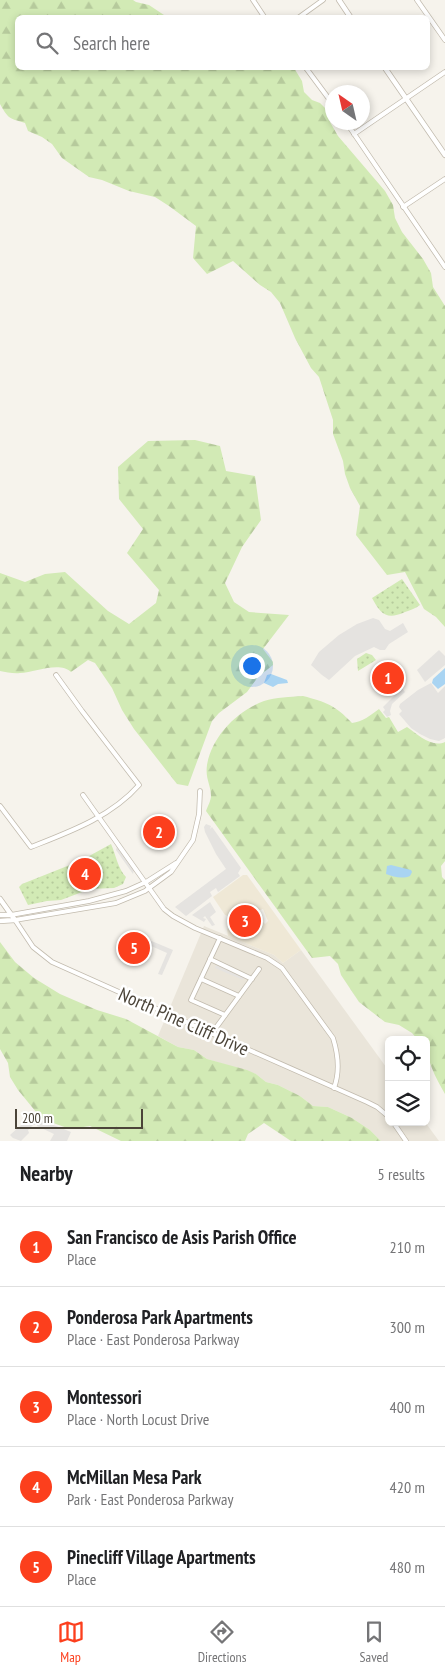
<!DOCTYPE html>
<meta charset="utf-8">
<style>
body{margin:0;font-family:"PT Sans Narrow",sans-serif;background:#f6f6f6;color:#202124}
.controls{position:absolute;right:15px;bottom:15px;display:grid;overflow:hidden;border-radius:8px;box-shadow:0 2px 8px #0003}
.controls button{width:45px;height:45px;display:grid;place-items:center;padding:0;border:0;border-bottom:1px solid #e0e0e0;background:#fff;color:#202124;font:25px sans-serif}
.compass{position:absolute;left:325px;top:85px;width:45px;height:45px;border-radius:50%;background:#fff;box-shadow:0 2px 8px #0003;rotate:326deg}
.scale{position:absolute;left:15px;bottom:12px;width:128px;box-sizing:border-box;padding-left:5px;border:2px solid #4b4439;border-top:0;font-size:14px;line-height:18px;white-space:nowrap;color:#4b4439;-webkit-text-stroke:4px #fff;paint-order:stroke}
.you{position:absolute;left:251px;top:665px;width:18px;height:18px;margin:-12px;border:4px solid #fff;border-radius:50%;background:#1a73e8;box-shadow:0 0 0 8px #1a73e833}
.badge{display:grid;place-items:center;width:32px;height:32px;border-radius:50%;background:#fc3f1d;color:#fff;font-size:16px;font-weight:700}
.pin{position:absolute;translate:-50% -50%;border:2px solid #fff;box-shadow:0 1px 5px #0006}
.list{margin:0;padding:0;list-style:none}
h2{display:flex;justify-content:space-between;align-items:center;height:65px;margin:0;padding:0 20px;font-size:21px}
h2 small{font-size:16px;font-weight:400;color:#757577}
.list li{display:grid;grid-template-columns:32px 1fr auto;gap:15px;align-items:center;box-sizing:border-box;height:80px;padding:0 20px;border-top:1px solid #e0e0e0}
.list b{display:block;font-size:19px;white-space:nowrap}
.list p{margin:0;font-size:16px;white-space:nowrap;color:#757577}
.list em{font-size:16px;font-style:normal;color:#757577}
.icon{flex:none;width:28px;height:28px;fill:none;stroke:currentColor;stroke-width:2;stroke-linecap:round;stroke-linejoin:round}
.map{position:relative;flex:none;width:445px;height:1141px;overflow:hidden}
.search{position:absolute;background:#fff;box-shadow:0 2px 8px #0003;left:15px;right:15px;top:15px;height:55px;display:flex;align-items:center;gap:12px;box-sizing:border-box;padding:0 18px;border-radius:8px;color:#757577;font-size:19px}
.sheet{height:465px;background:#fff}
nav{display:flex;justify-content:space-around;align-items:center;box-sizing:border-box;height:70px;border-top:1px solid #e0e0e0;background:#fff;font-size:14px;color:#757577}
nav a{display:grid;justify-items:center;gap:2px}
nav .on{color:#fc3f1d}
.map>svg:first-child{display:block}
.residential{fill:#eae5da}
.education{fill:#efe8d6}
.forest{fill:url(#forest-firs)}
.park{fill:url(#park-dots)}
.parking{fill:#e5e3e0}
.water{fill:#a9d4f2}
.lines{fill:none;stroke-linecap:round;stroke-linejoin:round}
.minor-casing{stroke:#c2bbae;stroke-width:5.5}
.tertiary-casing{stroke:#c2bbae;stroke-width:6}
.minor{stroke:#fff;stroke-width:4}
.tertiary{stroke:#fff;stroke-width:4.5}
.labels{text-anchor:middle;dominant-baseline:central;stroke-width:5;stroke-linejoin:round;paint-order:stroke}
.street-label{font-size:19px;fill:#4b4439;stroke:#fff}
</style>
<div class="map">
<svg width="445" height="1141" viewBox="0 0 445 1141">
<defs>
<pattern id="forest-firs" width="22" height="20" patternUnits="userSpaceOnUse" patternTransform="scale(1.25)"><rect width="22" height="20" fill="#d2eab5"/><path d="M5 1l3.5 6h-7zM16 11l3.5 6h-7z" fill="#b6ca9c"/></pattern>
<pattern id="park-dots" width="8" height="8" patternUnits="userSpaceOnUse" patternTransform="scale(1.25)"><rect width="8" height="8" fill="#d2eab5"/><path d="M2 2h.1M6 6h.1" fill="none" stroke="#b6ca9c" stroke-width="1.8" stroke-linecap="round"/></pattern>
</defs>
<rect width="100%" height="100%" fill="#f6f3ec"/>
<path class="residential" d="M204 926 274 955 283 963 301 950 389 1071V1122H425L439 1141H381L370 1130 352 1118 328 1107 313 1106 300 1096 278 1085 266 1082 256 1074 207 1059 194 1050 178 1047 158 1036Z"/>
<path class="education" d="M243 875H247L301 950 283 963 274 955 228 936 227 929 235 923 246 933 249 931 248 929 249 928 251 929 255 927 253 924 254 923 258 928 262 926 261 924 263 922 265 924 268 921 263 909 260 910 250 917 246 912 233 921 229 916 225 915 213 897Z"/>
<g class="forest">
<path d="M0 0H133L136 2 149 5 167 17 18 18V68H294L302 81 304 92 312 100 320 103 328 111 330 122 338 136 385 191 393 205 395 218 402 232 423 259 431 273 433 287 445 306V627L436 617 424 609 405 572 387 575 356 535 360 506 350 488 345 474 343 461 333 434V420L319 377 311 368 295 338 280 303 271 292 260 285 233 261 207 274 193 258 196 226 169 206 155 197 129 191 102 180 89 177 62 158 52 144 42 137 28 131 25 123C8 118 8 118 0 104Z"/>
<path d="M195 440 220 446 226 471 255 476 261 520 242 547 225 583 234 602 249 612 289 615 263 649 273 662V665L258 677 247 692 219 713 212 721 188 786 177 784 134 729 122 710 112 688 95 663 88 660 71 672C60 661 35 672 20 673 14 674 6 672 0 671V573L25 582 45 574 65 572 108 611 129 624 156 603 159 590 127 553 143 529 119 499 118 467 148 441Z"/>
<path d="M303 696C326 702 335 705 352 723 362 722 371 715 379 709L386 718 389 717 398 732 407 727C418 735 432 748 445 742V861L441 866 442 877 445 880V1094C435 1077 426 1059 426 1040H418L412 1033 399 1025 385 1022 359 1002 341 975 338 964 330 956 312 958 206 811C208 806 211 800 211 796 211 785 205 779 207 765 212 736 237 711 264 701 276 697 290 697 303 696Z"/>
<path d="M0 942 15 962 34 978 60 994 97 1010 126 1019 178 1047 194 1050 207 1059 247 1070 256 1074 266 1082 278 1085 300 1096 313 1106 328 1107 352 1118 370 1130 381 1141H291L264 1123 248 1134 245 1141H121L90 1126 70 1129 56 1124 41 1118 18 1090 10 1077 8 1063 0 1049Z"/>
</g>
<g class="park">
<path d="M402 579 420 605C415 609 410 610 405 612 387 620 381 615 372 598Z"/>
<path d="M366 653 372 655 376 660 358 671 357 659Z"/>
<path d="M111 844C116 855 118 869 126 877L123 884 114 888 90 889 61 900 47 901 28 905 19 887 22 884 80 861Z"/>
</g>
<g class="parking">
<path d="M373 618 379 620 385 629 390 631 403 623 408 632 389 644 385 650H380L374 647 355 656 329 680 322 675 311 665 319 652 339 635 357 624Z"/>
<path d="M439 650 445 656V665L425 682 417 670Z"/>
<path d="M431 683 438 693 445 686V738L439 741 430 739 420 734 411 728 399 714 402 711 399 707 400 704 418 690Z"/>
<path d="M402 688 405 692 392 704 390 711 391 715 387 717 383 712 385 710 383 707Z"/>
<path d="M206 824 211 826 210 829 212 827 241 868 238 873 240 876 218 892 216 888 210 892 212 896 186 916 175 907 226 869 216 854 205 832 204 827Z"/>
<path d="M117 846 134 870 133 874 116 850Z"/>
<path d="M210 902 216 912 210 917 215 925 212 926 205 916 203 918 206 919 204 922 192 915Z"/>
<path d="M142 937 173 950 162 975 158 974 167 953 140 941Z"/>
<path d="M216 965 244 977 243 980 215 968Z"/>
<path d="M29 1118H36L71 1132 67 1141H50L54 1134 37 1126V1124L33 1125 28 1130 29 1133 21 1141 13 1138 10 1135Z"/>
</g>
<g class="water">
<path d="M445 668V684L438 689 432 683 433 679Z"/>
<path d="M271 674 287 680 288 683 278 684 273 687 264 683 267 675Z"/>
<path d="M391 865 411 870 412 872 410 876C403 879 393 877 386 874L387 866Z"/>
</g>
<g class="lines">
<defs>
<g id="minor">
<path d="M253 0 265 18"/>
<path d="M417 0 445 40"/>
<path d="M298 18 323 0"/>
<path d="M306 68 332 103"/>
<path d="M346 122 445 267"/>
<path d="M354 134 445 72"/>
<path d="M403 207 445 179"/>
<path d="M200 791 199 814 193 840 171 872 145 891 116 903 15 920 33 947 52 962 213 1034 367 1102 377 1107 389 1117"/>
<path d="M83 795 164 909 173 916 195 928 267 958 282 968 333 1038C338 1054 340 1072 334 1088"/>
<path d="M0 806 31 847C69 832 111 817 139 785L82 711 56 675"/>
<path d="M11 915 89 901 126 891 146 882 176 863"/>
<path d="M220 938 191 1000 225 1015"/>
<path d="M210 959 252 979"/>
<path d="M201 979 239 996"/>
<path d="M213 1034 215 1029 259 969"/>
<path d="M393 1122 406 1141"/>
</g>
<g id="tertiary">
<path d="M339 0 351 18"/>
<path d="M385 68 445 155"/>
<path d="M0 899 15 920 0 921"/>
<path d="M0 915H11"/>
</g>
</defs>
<use href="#minor" class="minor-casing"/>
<use href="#tertiary" class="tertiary-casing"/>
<use href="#minor" class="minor"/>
<use href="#tertiary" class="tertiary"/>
</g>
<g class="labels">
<g class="street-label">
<text transform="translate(184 1021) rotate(24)">North Pine Cliff Drive</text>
</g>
</g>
</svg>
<div class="controls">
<button><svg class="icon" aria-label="locate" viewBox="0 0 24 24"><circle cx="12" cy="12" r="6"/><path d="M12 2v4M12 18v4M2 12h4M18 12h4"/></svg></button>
<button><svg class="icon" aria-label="layers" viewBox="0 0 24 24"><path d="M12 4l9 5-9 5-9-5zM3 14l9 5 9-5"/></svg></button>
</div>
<svg class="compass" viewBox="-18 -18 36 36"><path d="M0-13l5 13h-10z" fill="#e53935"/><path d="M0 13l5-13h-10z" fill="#757577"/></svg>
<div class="scale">200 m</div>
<div class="you"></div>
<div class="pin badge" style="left:388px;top:678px">1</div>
<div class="pin badge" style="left:159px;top:832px">2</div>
<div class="pin badge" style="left:245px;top:921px">3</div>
<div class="pin badge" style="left:85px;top:874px">4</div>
<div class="pin badge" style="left:134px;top:948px">5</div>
<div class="search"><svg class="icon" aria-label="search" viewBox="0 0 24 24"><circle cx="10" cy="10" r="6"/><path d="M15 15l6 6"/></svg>Search here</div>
</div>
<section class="sheet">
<h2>Nearby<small>5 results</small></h2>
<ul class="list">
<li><span class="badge">1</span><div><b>San Francisco de Asis Parish Office</b><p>Place</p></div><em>210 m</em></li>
<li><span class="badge">2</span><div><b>Ponderosa Park Apartments</b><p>Place · East Ponderosa Parkway</p></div><em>300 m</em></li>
<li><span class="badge">3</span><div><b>Montessori</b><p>Place · North Locust Drive</p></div><em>400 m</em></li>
<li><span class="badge">4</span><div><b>McMillan Mesa Park</b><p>Park · East Ponderosa Parkway</p></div><em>420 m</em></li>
<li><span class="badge">5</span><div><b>Pinecliff Village Apartments</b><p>Place</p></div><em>480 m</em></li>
</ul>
</section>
<nav>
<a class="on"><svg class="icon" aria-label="map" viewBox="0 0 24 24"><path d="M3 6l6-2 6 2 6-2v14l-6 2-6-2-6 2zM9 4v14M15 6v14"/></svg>Map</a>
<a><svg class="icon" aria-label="directions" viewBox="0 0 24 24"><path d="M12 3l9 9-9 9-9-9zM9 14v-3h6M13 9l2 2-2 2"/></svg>Directions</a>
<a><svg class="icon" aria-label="saved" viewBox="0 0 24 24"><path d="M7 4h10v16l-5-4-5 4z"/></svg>Saved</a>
</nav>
